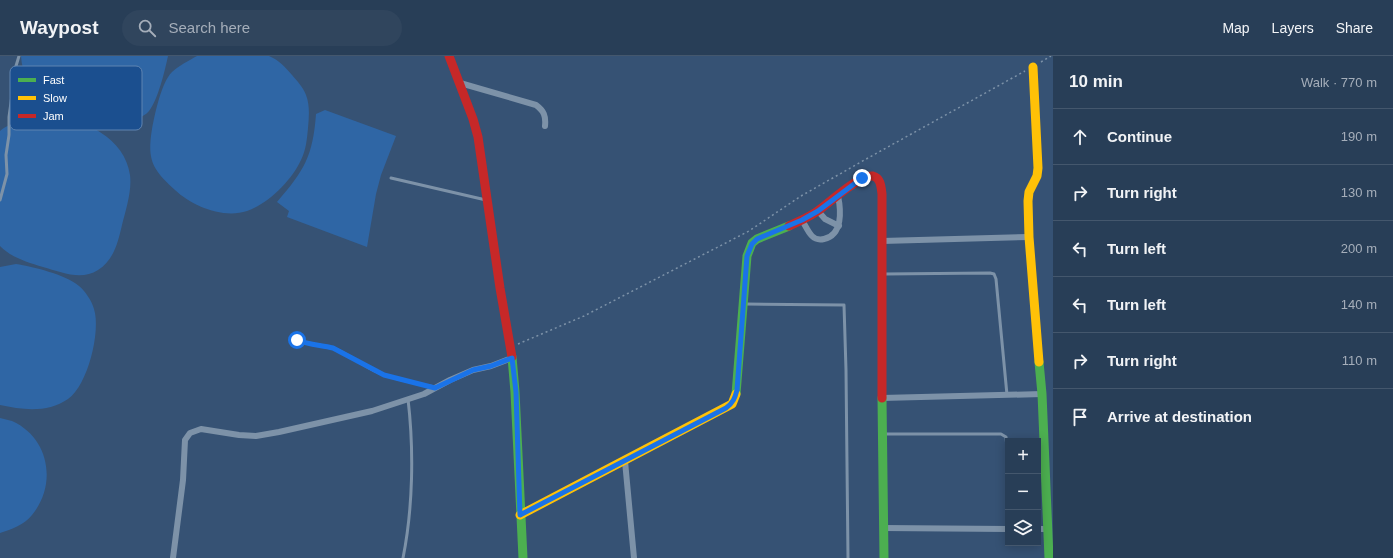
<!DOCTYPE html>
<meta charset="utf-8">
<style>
body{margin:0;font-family:Arial,sans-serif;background:#30455d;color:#f1f3f6}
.controls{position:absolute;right:12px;bottom:12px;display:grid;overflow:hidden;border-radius:0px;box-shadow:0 2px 10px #0003}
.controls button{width:36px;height:36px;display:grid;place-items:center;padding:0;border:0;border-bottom:1px solid #44576d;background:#283e57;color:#f1f3f6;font:20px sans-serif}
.stop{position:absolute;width:12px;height:12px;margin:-9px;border:3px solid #1a73e8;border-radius:50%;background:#fff}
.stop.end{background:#1a73e8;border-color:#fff;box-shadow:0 1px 4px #0008}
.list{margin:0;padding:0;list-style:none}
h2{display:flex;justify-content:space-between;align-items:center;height:52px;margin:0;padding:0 16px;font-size:17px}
h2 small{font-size:13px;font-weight:400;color:#a5aeba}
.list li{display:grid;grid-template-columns:26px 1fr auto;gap:12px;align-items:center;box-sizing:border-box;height:56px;padding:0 16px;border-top:1px solid #44576d}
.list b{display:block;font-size:15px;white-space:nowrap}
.list em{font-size:13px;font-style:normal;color:#a5aeba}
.icon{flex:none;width:22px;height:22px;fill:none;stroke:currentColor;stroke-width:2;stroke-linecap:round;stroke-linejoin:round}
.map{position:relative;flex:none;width:1053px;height:502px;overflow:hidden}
header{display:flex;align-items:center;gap:24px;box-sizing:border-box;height:56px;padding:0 20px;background:#283e57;border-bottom:1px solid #44576d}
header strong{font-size:19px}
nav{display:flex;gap:22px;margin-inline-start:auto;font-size:14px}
.search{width:280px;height:36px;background:#30455d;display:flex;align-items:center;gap:10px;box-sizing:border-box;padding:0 14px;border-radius:22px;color:#a5aeba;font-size:15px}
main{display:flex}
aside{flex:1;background:#283e57}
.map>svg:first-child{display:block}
.green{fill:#2f66a5}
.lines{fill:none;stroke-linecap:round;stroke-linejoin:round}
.path{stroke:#7d92a8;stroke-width:1.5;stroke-dasharray:2 3;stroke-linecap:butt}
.lane{stroke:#7d92a8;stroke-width:3}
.street{stroke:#7d92a8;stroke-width:6}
.fast{stroke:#4caf50;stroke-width:9}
.slow{stroke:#ffc107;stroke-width:9}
.jam{stroke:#c62828;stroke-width:9}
.route{stroke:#1a73e8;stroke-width:5}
.key{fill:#1b4f8f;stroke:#5f84b1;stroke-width:1}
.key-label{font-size:11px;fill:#fff}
</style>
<header>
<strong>Waypost</strong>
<div class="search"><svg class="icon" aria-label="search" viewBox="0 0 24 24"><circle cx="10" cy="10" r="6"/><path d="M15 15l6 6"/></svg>Search here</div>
<nav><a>Map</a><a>Layers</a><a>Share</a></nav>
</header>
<main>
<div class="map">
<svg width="1053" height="502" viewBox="0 0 1053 502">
<rect width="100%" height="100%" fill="#365274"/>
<g class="green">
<path d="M21 0H168C165 14 158 44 149 55 144 62 116 73 107 72 97 71 87 65 78 62 70 60 62 59 54 55 51 54 47 51 44 49 31 36 22 18 21 0Z"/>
<path d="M197 0H269C279 4 285 11 292 19 297 25 303 31 306 39 310 49 309 61 308 72 307 83 306 94 301 104 292 124 268 148 247 155 223 163 192 150 175 134 152 113 147 104 152 73 155 58 161 27 172 16 180 9 188 5 197 0Z"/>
<path d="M325 54 396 80 381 119 376 138 367 191 287 161 289 155 277 146C304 115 313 100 316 58Z"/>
<path d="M51 59C84 63 125 82 130 119 132 135 126 153 122 169 118 186 114 204 98 214 81 225 61 216 43 211 27 206 12 202 0 190V75C13 64 34 63 51 59Z"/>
<path d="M16 208C33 211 65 218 79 230 85 235 92 245 94 253 101 275 88 329 68 343 48 357 23 354 0 349V211Z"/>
<path d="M0 362C4 363 8 364 12 365 50 382 57 429 32 459 24 469 12 473 0 477Z"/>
</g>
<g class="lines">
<g class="path">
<path d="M1041 6 1051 0"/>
<path d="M518 288 584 260 749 175 801 140 868 102 1025 15"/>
</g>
<g class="lane">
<path d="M391 122 486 144"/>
<path d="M0 144 7 118 6 99 9 79V61L16 10 19 0"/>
<path d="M884 218 990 217 994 218 996 223 1007 339"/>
<path d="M746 248 844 249 846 314 848 502"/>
<path d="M297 284C308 289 321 288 333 292 348 298 362 309 377 316 394 324 415 327 434 331"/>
<path d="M884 378H1001L1006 381 1008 402"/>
<path d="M403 502C413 452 414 394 408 343"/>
</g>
<g class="street">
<path d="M460 27 536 49C544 55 546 60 545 70"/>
<path d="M818 155 825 163 839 170"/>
<path d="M802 164C805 169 808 176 812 180 815 183 820 184 824 183 843 179 841 154 838 140"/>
<path d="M882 185 1029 181"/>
<path d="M882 342 1042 338"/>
<path d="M625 405 634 502"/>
<path d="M883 472 1008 473"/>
<path d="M1038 473H1047"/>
<path d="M173 502 183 424 185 384 190 377 201 373 239 379 256 380 279 376 372 355 424 338 450 324 473 314 491 310 512 302"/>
</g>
<g class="fast">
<path d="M512 301 515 336 523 502"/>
<path d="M1039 306 1042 338 1049 502"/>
<path d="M736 338 747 200 752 187 757 183 789 170"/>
<path d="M882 342 884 502"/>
</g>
<g class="slow">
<path d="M1033 11 1038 112 1037 120 1029 136 1028 145 1029 181 1039 306"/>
<path d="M520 459 732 348 736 338"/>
</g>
<g class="jam">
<path d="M449 0 473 63 478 81 500 232 512 301"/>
<path d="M789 170C799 165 810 161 819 154 830 146 860 118 873 120 881 122 881 131 882 138V342"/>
</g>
</g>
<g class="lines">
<path class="route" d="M297 284C309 289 321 289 333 292L384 319 435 332 473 314 491 310 512 302 516 336 520 459 726 352C733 347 735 342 737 334L747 200 752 188 757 183 802 164 818 155 862 122"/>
</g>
<rect x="10" y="10" width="132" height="64" rx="6" class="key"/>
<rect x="18" y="22" width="18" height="4" fill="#4caf50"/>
<rect x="18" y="40" width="18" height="4" fill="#ffc107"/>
<rect x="18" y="58" width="18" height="4" fill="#c62828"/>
<g class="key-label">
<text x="43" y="28">Fast</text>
<text x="43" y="46">Slow</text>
<text x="43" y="64">Jam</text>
</g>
</svg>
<div class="controls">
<button>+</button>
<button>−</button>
<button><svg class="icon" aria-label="layers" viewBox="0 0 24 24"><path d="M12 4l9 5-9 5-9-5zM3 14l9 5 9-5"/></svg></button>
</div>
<div class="stop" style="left:297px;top:284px"></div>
<div class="stop end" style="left:862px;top:122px"></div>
</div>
<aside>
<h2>10 min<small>Walk · 770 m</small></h2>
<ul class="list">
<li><svg class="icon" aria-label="ahead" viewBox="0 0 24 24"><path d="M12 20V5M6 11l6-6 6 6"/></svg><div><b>Continue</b></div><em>190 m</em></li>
<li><svg class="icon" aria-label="right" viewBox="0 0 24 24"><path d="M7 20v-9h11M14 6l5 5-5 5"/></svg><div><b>Turn right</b></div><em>130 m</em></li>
<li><svg class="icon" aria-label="left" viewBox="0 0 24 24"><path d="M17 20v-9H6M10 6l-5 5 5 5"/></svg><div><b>Turn left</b></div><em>200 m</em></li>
<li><svg class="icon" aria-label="left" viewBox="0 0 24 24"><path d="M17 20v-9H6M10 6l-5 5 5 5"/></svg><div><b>Turn left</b></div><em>140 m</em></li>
<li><svg class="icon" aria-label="right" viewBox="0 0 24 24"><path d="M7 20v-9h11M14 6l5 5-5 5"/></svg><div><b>Turn right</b></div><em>110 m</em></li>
<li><svg class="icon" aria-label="arrive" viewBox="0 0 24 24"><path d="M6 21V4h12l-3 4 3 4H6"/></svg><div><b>Arrive at destination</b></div></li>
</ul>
</aside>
</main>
